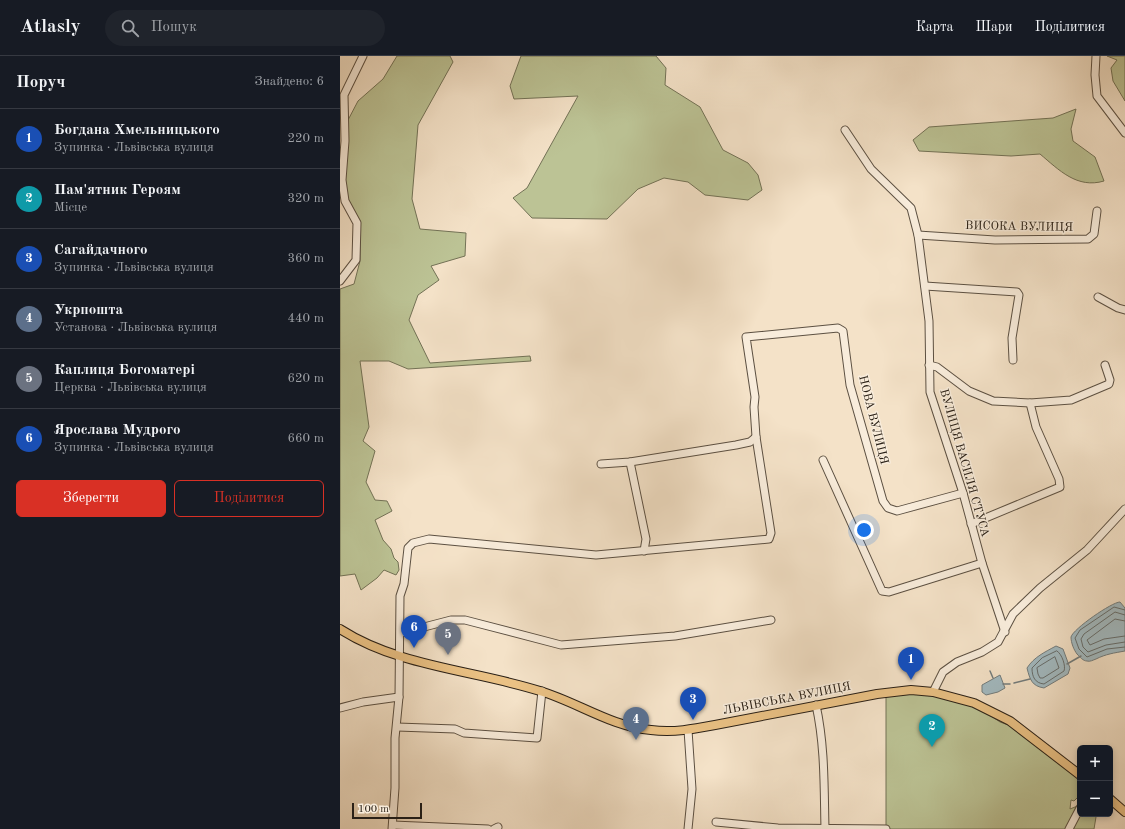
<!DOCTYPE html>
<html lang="uk">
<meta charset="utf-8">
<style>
body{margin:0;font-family:"Old Standard TT",serif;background:#20242c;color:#f1f3f6}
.controls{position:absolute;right:12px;bottom:12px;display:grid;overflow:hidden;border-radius:6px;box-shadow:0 2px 6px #0003}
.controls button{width:36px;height:36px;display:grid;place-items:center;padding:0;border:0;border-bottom:1px solid #363941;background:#171b24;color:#f1f3f6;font:20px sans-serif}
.scale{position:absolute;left:12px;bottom:10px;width:70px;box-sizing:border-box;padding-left:4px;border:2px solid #2a2016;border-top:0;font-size:11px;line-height:14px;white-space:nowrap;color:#2a2016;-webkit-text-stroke:3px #f8ecdb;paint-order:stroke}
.you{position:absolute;left:524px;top:474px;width:14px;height:14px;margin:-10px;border:3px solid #fff;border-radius:50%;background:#1a73e8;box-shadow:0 0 0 6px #1a73e833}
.badge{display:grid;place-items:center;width:26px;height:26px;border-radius:50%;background:#d93025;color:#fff;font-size:13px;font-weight:700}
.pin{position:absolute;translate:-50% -33px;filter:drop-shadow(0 1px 2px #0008)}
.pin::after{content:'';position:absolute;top:21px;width:14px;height:12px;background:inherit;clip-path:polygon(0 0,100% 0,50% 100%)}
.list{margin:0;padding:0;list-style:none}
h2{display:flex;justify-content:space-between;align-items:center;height:52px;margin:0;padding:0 16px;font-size:17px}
h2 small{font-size:13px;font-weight:400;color:#9ea1a6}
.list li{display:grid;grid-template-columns:26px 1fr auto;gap:12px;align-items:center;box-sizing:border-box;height:60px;padding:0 16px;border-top:1px solid #363941}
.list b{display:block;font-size:15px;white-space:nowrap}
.list p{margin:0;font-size:13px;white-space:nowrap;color:#9ea1a6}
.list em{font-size:13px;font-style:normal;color:#9ea1a6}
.actions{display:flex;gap:8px;padding:12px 16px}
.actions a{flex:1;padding:9px 0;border:1px solid #d93025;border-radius:6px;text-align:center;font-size:14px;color:#d93025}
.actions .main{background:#d93025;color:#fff}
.icon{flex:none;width:22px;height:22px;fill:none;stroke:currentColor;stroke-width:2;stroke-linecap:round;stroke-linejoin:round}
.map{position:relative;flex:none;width:785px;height:773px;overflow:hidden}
header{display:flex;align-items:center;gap:24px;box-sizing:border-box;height:56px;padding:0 20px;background:#171b24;border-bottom:1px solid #363941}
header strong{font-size:19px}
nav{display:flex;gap:22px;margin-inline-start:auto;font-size:14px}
.search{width:280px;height:36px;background:#20242c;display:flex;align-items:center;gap:10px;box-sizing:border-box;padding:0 14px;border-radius:22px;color:#9ea1a6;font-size:15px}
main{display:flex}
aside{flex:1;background:#171b24}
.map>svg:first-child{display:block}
.green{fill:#bcc395;stroke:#737256}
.water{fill:#a2bac1;stroke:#727c7d}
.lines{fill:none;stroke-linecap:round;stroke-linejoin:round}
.shore{stroke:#666d6c;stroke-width:1}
.stream{stroke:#727c7d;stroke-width:1.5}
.minor-casing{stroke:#5c5042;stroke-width:9}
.major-casing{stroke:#2a2016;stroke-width:10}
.minor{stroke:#f8ecdb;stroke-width:7}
.major{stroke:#eac184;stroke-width:8}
.labels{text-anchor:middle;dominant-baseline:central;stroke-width:3;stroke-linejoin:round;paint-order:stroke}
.street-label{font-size:12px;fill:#2a2016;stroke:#f8ecdb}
</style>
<header>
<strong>Atlasly</strong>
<div class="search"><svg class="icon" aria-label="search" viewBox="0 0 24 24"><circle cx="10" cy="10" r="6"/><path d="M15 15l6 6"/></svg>Пошук</div>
<nav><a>Карта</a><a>Шари</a><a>Поділитися</a></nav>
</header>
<main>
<aside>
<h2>Поруч<small>Знайдено: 6</small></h2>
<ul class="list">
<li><span class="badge" style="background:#1a4fb4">1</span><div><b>Богдана Хмельницького</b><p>Зупинка · Львівська вулиця</p></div><em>220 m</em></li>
<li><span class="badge" style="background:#0f9aa8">2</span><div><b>Пам'ятник Героям</b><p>Місце</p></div><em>320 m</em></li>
<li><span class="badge" style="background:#1a4fb4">3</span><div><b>Сагайдачного</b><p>Зупинка · Львівська вулиця</p></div><em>360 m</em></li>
<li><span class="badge" style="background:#5c6f8a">4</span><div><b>Укрпошта</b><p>Установа · Львівська вулиця</p></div><em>440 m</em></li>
<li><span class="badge" style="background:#6b7280">5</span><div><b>Каплиця Богоматері</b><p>Церква · Львівська вулиця</p></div><em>620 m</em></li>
<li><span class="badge" style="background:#1a4fb4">6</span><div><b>Ярослава Мудрого</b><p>Зупинка · Львівська вулиця</p></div><em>660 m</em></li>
</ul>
<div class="actions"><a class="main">Зберегти</a><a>Поділитися</a></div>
</aside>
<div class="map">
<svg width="785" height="773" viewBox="0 0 785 773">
<rect width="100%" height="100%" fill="#f4e2c8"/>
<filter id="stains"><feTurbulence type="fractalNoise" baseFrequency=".005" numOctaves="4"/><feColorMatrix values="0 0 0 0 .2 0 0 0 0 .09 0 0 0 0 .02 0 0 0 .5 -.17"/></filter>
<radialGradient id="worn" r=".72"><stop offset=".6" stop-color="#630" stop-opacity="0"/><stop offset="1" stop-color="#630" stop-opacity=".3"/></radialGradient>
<g class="green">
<path d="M57 0H110L113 6 78 69 72 143 80 173 126 177 125 200 91 210 99 224 78 239 69 264 90 307 190 300 191 305 68 313 49 305H20L29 371 23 385 35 395 26 426 35 444 47 445 52 455 35 464 43 484 51 493 54 502 58 506 59 514 56 519 44 514 37 522 21 534 15 518 0 520V233L14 228 20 205V165L7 141 5 122 7 66 18 45 43 23Z"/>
<path d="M181 0H316L326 12 325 29 360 51 383 94 408 107 418 119 422 134 408 144 365 139 348 126 324 122 298 133 267 163 192 162 173 142 187 132 238 40 174 43 170 30Z"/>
<path d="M767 0H785V45L773 25 771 12 777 4Z"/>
<path d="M736 53 731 73 733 85 755 101 764 125C737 133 719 114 700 98L671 100 579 95 573 84 589 71 713 62Z"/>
<path d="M571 634 629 645 660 666 671 670 740 723V739L734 745 731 744 730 753 740 749V758H755L756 761 754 773H546V637Z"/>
</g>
<g class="water">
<path d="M780 546 785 552V595C774 597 766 598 756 603 753 604 750 606 747 605 743 605 740 601 737 598 734 594 731 587 731 581 733 573 772 546 780 546Z"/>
<path d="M716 590 723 593 730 612 728 618 704 632C692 630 690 624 687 612 694 601 705 596 716 590Z"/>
<path d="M660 619 665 632 658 636 646 639 642 636V629Z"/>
</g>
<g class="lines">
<g class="shore">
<path d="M785 554 774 551 740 574 735 582 739 593 747 601 767 593 785 591"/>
<path d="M785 559 775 556 744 578 741 583 743 591 748 596 766 589 785 586"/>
<path d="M785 565 775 563 747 584 750 589 764 583 785 580"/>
<path d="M717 595C722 598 726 610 724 615L704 628C695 627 692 621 692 612L702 602Z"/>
<path d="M715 601 719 612 703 622H700L698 618 697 612Z"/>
</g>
<g class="stream">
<path d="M727 608 741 600"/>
<path d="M650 615 653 622"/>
<path d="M674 627 690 623"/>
<path d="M663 628H670"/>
</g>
<defs>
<g id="minor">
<path d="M756 0 755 19 757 40 785 77"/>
<path d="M505 74 531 113 571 152 578 179 589 265 590 336 623 437 642 507 665 576"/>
<path d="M578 179 655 184 748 183 754 178 757 155"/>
<path d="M0 225 16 204 17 167 5 145 2 124 5 85 4 39 23 0"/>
<path d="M585 230 677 236 679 239 672 282 673 304"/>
<path d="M758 241 778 252 785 254"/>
<path d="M589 309 597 311 629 335 653 345 690 347 731 344 769 328 770 324 765 309"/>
<path d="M483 404 542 535 549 536 642 507"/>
<path d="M290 406 306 483 304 495"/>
<path d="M261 408 290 406 396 389 410 386 416 381"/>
<path d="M631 468 720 431 719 423 696 371 690 347"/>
<path d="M61 577 111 564H125L221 589 335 580 431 564"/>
<path d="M593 636 603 616 617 606 642 596 658 586 673 558 700 532 747 494 785 453"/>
<path d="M476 649C485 690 484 731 485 773"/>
<path d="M0 652 23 646 59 641"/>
<path d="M57 671 115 673 124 677 197 682 202 635"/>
<path d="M348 674 352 733 348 773"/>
<path d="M376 766 438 772 546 773"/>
<path d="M53 769 148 773"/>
<path d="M52 773 55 732V682L59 641 60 540 64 528 68 492 73 487 89 483 256 499 429 483 431 477 416 381 414 351 415 341 406 281 498 272 503 275 510 329 543 445 548 452 557 455 623 437"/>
<path d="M154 773 158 771"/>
<path d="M729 773 740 752"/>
</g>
<g id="major">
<path d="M0 573C59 611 134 614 200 635 237 646 272 671 311 674 333 677 354 673 375 669L537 638 571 634 593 636 634 647 670 665 740 719"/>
<path d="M770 743 785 756"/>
</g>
</defs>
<use href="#minor" class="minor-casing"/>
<use href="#major" class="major-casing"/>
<use href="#minor" class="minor"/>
<use href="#major" class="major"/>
</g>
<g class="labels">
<g class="street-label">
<text transform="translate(679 171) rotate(1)">ВИСОКА ВУЛИЦЯ</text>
<text transform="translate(533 364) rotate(76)">НОВА ВУЛИЦЯ</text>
<text transform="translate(624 407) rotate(74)">ВУЛИЦЯ ВАСИЛЯ СТУСА</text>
<text transform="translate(447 643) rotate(-11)">ЛЬВІВСЬКА ВУЛИЦЯ</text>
</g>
</g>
<rect width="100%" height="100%" filter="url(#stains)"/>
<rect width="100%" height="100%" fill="url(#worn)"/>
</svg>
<div class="controls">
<button>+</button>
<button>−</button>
</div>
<div class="scale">100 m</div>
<div class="you"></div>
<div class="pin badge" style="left:571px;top:624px;background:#1a4fb4">1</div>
<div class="pin badge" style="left:592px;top:691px;background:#0f9aa8">2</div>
<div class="pin badge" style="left:353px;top:664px;background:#1a4fb4">3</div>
<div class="pin badge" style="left:296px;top:684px;background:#5c6f8a">4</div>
<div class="pin badge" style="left:108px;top:599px;background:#6b7280">5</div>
<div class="pin badge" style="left:74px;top:592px;background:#1a4fb4">6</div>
</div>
</main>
